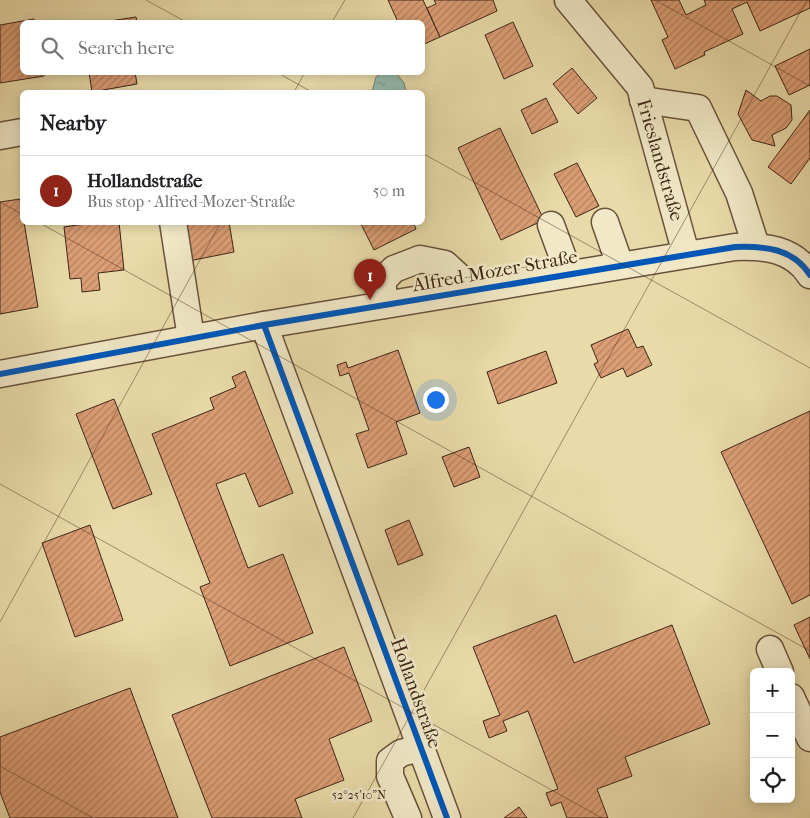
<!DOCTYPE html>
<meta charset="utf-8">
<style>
body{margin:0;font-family:"IM FELL French Canon",serif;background:#f6f6f6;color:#202124}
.controls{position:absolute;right:15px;bottom:15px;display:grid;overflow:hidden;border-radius:8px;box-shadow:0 2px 12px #0003}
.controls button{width:45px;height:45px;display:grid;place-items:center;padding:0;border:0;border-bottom:1px solid #e0e0e0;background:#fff;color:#202124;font:25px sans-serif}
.you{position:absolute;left:435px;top:399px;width:18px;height:18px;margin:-12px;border:4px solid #fff;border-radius:50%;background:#1a73e8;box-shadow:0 0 0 8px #1a73e833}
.badge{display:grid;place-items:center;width:32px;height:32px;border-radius:50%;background:#8f2418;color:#fff;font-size:16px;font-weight:700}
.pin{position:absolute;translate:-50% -41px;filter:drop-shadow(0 1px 2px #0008)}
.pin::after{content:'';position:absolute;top:26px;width:18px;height:15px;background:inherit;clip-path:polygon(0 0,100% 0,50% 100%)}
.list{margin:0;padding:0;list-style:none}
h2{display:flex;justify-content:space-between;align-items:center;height:65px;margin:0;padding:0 20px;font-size:21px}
h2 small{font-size:16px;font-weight:400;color:#757577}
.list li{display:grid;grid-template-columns:32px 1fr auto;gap:15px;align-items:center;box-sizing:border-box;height:70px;padding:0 20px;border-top:1px solid #e0e0e0}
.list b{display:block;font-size:19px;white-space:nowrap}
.list p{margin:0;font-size:16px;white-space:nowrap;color:#757577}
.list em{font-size:16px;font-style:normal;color:#757577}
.icon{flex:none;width:28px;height:28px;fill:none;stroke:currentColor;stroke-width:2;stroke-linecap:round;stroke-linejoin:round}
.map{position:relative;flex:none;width:810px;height:818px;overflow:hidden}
.search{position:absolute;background:#fff;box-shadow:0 2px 12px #0003;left:20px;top:20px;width:405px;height:55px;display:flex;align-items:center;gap:12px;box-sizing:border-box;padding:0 18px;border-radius:8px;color:#757577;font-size:19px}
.panel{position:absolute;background:#fff;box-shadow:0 2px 12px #0003;left:20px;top:90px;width:405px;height:135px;border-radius:8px}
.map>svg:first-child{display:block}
.water{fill:url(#water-ripples);stroke:#737f71}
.building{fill:url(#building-hatch);stroke:#3e2517}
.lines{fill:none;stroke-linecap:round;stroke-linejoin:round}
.minor-casing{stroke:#69523c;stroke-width:29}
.minor{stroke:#f1e8c7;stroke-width:26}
.cycleway-casing{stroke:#f1e8c7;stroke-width:9}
.cycleway{stroke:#0057b8;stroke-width:6}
.ticks{fill:none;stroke:#3e2517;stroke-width:1;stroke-opacity:0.45}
.labels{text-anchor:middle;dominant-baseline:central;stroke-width:5;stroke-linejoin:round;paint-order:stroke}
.street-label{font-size:19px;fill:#3e2517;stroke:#f1e8c7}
.ticks-label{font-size:12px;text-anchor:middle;fill:#3e2517;stroke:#f1e8c7;stroke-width:5;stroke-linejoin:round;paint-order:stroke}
</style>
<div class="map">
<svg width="810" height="818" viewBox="0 0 810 818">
<defs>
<pattern id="water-ripples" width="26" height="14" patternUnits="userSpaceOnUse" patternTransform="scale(1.25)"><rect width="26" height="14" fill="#97bbad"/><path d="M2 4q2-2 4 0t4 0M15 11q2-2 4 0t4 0" fill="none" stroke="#7d988c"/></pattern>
<pattern id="building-hatch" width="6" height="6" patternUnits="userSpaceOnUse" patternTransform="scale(1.25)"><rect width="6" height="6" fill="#dc9e75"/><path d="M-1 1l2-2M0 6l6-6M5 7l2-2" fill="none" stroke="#b4815f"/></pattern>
</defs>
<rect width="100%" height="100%" fill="#e9dba9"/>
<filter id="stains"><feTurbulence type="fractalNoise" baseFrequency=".004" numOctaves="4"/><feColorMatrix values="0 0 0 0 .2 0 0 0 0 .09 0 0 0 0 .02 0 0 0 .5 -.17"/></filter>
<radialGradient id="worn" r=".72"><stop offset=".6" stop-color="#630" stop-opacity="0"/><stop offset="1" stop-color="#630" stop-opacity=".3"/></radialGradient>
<path class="water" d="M383 73H396L404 83 406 92H372L376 77Z"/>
<g class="building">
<path d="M388 0H423L440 37 422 45V22H398Z"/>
<path d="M434 0H493L497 11 440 37 427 8 436 4Z"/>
<path d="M651 0H679L686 15 706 5 704 0H810V8L760 31 747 2 732 9 743 34 704 52 705 55 675 69 662 40 668 37Z"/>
<path d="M136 17 137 22H103Z"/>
<path d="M34 19V22H22V72H43L44 76 0 83V25Z"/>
<path d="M513 22 533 66 504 79 485 35Z"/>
<path d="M810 49V85L789 95 775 66Z"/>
<path d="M572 68 597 98 578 114 553 84Z"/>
<path d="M89 72H135L137 84 92 92Z"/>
<path d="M746 90 761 101 770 96H777L791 105 792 120 786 128 772 135 775 146 752 140 738 114Z"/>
<path d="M546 98 558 122 532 134 521 110Z"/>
<path d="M810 110V158L791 184 768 167Z"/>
<path d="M500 128 544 220 501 240 458 148Z"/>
<path d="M577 163 599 206 576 217 554 174Z"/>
<path d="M20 199 22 222H24L38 307 0 314V202Z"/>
<path d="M99 222H119L124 270 98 273 100 290 82 292 81 278 70 279 64 227Z"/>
<path d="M182 222H229L234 252 189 261Z"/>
<path d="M360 222H413L416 229 374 250Z"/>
<path d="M628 329 637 348 643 346 652 365 627 377 623 368 601 378 594 364 598 362 591 345Z"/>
<path d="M398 350 420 413 396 422 407 454 368 468 356 434 369 430 349 373 340 376 337 365 346 362 348 368Z"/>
<path d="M546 351 557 383 498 404 487 372Z"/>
<path d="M245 371 293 493 259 507 245 473 216 484 248 568 283 554 313 633 230 666 200 587 210 583 152 434 214 409 210 398 236 387 232 377Z"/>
<path d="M114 399 152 494 113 509 76 414Z"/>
<path d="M810 411V595L792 604 721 452Z"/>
<path d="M469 447 480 477 454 487 442 457Z"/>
<path d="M409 520 423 555 398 565 385 530Z"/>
<path d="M90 525 123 620 75 637 42 543Z"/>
<path d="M556 615 574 663 672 625 710 724 625 757 632 776 597 789 608 818H567L561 802 551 806 546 793 558 789 528 711 503 721 507 731 489 738 483 721 500 715 473 647Z"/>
<path d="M810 617V659L794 625Z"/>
<path d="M344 647 372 721 329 739 344 780 295 799 302 818H212L172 715Z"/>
<path d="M130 688 178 818H10L0 792V737Z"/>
<path d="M519 807 527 818H504Z"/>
</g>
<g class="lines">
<defs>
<g id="minor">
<path d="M568 0 640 87 686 254"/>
<path d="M643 100 698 108 739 193 756 246"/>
<path d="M0 136 22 132"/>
<path d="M173 222 191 338"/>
<path d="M605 222 620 265"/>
<path d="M551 225 569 274"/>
<path d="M383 305V280L394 269 420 259 445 264 458 276 468 291"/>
<path d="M264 325 447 818"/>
<path d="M0 374 264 325 735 247C764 246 793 248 810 275"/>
<path d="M770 649 780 672"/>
<path d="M791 697 810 738"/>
<path d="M408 818 390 776V761L401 753 420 748"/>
</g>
</defs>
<use href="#minor" class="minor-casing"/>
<use href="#minor" class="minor"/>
<defs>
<g id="cycleway">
<path d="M264 325 447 818"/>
<path d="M0 374 264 325 735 247C764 246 793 248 810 275"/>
</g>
</defs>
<use href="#cycleway" class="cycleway-casing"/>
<use href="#cycleway" class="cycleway"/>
</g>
<path class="ticks" d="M146 0 186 22M655 0 810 86M332 22 345 0M276 72 312 92M294 92 305 72M422 153 810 368M0 202 22 214M38 222 810 651M0 484 602 818M0 622 221 222M0 766 93 818M353 818 807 0"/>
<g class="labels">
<g class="street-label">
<text transform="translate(660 160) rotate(74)">Frieslandstraße</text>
<text transform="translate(495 271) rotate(-10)">Alfred-Mozer-Straße</text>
<text transform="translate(416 693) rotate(70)">Hollandstraße</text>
</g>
</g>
<g class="ticks-label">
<text x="359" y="799">52°25'10"N</text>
</g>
<rect width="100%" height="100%" filter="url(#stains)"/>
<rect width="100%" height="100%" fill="url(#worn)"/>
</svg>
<div class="controls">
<button>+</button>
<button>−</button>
<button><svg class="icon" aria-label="locate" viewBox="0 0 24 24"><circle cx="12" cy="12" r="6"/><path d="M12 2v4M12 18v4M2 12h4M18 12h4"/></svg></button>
</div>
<div class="you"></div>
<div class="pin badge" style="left:370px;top:300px">1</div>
<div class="search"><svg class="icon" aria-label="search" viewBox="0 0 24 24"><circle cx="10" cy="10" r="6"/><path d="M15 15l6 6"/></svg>Search here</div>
<section class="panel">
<h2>Nearby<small></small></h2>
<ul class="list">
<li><span class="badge">1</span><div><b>Hollandstraße</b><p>Bus stop · Alfred-Mozer-Straße</p></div><em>50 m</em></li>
</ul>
</section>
</div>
